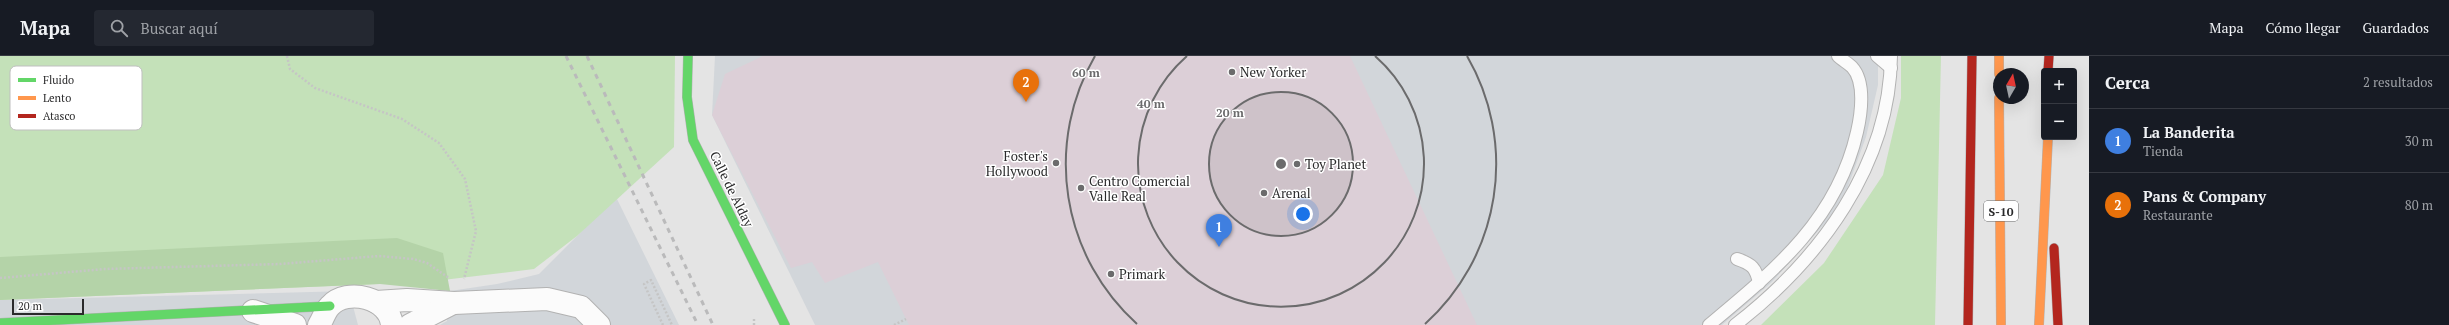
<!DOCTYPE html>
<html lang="es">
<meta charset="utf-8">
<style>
body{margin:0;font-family:"PT Serif",serif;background:#242831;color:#f1f3f6}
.controls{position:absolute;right:12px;top:12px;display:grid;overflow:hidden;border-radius:4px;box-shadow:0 4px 16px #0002}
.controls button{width:36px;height:36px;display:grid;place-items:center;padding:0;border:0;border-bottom:1px solid #363941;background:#171b24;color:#f1f3f6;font:20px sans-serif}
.compass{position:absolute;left:1993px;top:12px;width:36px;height:36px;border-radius:50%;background:#171b24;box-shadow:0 4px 16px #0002;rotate:9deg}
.scale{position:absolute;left:12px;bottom:10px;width:72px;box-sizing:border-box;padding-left:4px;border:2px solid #2a2a2b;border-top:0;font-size:11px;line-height:14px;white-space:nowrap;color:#2a2a2b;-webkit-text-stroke:3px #fff;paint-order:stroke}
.you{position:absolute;left:1303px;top:158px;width:14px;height:14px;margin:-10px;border:3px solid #fff;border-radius:50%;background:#1a73e8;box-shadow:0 0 0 6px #1a73e833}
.badge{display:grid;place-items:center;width:26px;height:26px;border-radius:50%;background:#b45309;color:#fff;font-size:13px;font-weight:700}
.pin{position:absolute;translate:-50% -33px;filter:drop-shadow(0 1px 2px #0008)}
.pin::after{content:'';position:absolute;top:21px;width:14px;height:12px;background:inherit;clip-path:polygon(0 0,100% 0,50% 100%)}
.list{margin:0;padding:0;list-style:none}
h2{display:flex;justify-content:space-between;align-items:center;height:52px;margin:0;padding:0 16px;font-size:17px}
h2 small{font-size:13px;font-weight:400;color:#9ea1a6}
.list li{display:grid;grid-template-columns:26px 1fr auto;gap:12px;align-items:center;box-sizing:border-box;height:64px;padding:0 16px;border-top:1px solid #363941}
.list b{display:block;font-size:15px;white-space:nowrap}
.list p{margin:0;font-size:13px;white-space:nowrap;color:#9ea1a6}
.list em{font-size:13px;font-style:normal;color:#9ea1a6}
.icon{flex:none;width:22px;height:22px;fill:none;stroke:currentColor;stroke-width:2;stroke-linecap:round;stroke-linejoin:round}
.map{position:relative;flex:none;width:2089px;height:269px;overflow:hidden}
header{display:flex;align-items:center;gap:24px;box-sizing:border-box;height:56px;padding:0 20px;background:#171b24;border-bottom:1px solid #363941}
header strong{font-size:19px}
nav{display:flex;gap:22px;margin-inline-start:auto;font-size:14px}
.search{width:280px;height:36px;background:#242831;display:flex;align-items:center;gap:10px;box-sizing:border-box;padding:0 14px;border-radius:4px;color:#9ea1a6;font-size:15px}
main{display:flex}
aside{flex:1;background:#171b24}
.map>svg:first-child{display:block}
.built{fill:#d2d6da}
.green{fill:#c4e1b9}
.forest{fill:#b4d3a8}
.building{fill:#dccfd7}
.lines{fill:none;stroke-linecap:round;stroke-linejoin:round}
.lane-casing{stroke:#b2b2b2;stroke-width:14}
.street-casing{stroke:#b2b2b2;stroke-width:24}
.fast-casing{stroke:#b2b2b2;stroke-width:10}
.slow-casing{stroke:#b2b2b2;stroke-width:10}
.jam-casing{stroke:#b2b2b2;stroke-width:10}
.path{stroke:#c5c5c5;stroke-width:2.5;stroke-dasharray:2 2;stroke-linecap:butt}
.lane{stroke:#fbfbfb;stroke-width:12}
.street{stroke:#fbfbfb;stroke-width:22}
.fast{stroke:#63d668;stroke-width:9}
.slow{stroke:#ff974d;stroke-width:9}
.jam{stroke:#b3261e;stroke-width:9}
.rail{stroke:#bababb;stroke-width:3;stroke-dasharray:5 5;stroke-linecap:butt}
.ring{fill:none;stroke:#6b6b6c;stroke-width:2}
.poi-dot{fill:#6b6b6c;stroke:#fff;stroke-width:1.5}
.labels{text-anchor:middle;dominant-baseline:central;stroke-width:3;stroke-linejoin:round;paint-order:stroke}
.shield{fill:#fff;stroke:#6a6a6b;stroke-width:1}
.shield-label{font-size:12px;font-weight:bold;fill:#2a2a2b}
.poi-label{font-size:13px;fill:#2a2a2b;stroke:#fff;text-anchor:start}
.street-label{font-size:13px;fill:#2a2a2b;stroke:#fff}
.key{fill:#fff;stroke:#bfbfbf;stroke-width:1}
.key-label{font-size:11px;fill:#2a2a2b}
.centre{fill:#6b6b6c;stroke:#fff;stroke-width:2}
.ring-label{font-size:12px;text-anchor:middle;font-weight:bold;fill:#6b6b6c;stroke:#fff;stroke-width:3;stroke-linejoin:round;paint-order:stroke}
</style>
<header>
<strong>Mapa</strong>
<div class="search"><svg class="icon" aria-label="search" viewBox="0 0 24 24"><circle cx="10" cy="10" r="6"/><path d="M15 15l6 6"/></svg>Buscar aquí</div>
<nav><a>Mapa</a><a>Cómo llegar</a><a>Guardados</a></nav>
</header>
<main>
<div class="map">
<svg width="2089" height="269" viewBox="0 0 2089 269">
<rect width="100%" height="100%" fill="#e4e4e4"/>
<g class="built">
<path d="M715 0H1878V29L1866 81 1847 133 1829 163 1772 226 1722 269H815L712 59Z"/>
<path d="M616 141 679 269H440L447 265 450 235 497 228 539 218Z"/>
<path d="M349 235 358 269H0V244Z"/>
</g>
<g class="green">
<path d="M0 0H675L674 91 577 180 534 213 426 226 0 244Z"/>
<path d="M1901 0H1941L1935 269H1761L1824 207 1883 119 1901 42Z"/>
</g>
<path class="forest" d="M397 182 443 197 450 235 380 228 0 244V201Z"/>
<path class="building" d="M763 0H1350L1477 269H909L878 206 825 227 812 206 791 212 712 59 725 18Z"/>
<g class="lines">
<defs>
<g id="lane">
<path d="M1877 0 1891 12"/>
<path d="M1737 203C1752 208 1756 212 1759 227"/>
<path d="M1709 269C1775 214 1837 164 1857 76 1861 59 1866 26 1852 11 1848 7 1842 4 1838 0"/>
<path d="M1735 269C1819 204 1890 110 1891 0"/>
</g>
<g id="street">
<path d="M376 246 407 244 454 247 547 243 581 251 599 269"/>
<path d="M253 255 295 269"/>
<path d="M319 269C323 263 325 255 330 250 347 231 390 242 392 269"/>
<path d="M410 269 453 247"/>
</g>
<g id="fast">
<path d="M688 0 687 41 693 84 785 269"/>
<path d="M0 267 330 250"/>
</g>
<g id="slow">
<path d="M1999 0V18"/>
<path d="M1999 42 2001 269"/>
<path d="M2039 269 2048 81"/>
</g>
<g id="jam">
<path d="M2048 15 2049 0"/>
<path d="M2054 192 2058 269"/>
<path d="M1968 269 1972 0"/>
</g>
</defs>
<use href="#lane" class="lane-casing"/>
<use href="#street" class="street-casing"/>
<use href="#fast" class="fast-casing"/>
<use href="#slow" class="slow-casing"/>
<use href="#jam" class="jam-casing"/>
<g class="path">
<path d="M287 0 290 13 315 32 402 63 439 87 465 123 476 175 464 223"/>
<path d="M0 222 105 213 280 208 379 200 413 203 427 207 449 222"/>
<path d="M663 269 644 228 651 224 672 269"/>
<path d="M754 269V262"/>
<path d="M894 269 906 263"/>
</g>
<use href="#lane" class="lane"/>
<use href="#street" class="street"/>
<use href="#fast" class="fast"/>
<use href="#slow" class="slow"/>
<use href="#jam" class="jam"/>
<g class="rail">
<path d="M566 0 698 269"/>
<path d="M587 0 713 269"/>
</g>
</g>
<circle cx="1281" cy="108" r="72" fill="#6b6b6c" fill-opacity=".12"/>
<g class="ring">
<circle cx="1281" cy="108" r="72"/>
<path d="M1375 0A143 143 0 1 1 1187 0"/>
<path d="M1137 268A215 215 0 0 1 1095 0M1467 0A215 215 0 0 1 1425 268"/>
</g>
<g class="poi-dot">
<circle cx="1232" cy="16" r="4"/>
<circle cx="1056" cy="107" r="4"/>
<circle cx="1297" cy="108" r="4"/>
<circle cx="1081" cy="132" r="4"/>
<circle cx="1264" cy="137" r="4"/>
<circle cx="1111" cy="218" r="4"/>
</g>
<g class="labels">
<rect class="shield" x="1984" y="145" width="34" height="20" rx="3"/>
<g class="shield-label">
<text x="2001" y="155">S-10</text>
</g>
<g class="poi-label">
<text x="1240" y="16">New Yorker</text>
<text x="1048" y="100" text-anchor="end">Foster's<tspan x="1048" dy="15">Hollywood</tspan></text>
<text x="1305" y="108">Toy Planet</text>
<text x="1089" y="125">Centro Comercial<tspan x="1089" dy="15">Valle Real</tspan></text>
<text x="1272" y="137">Arenal</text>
<text x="1119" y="218">Primark</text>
</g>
<g class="street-label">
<text transform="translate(732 133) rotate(64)">Calle de Alday</text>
</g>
</g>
<rect x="10" y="10" width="132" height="64" rx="6" class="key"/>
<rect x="18" y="22" width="18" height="4" fill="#63d668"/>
<rect x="18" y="40" width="18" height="4" fill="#ff974d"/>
<rect x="18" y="58" width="18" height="4" fill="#b3261e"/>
<g class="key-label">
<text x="43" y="28">Fluido</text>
<text x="43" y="46">Lento</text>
<text x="43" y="64">Atasco</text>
</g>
<circle cx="1281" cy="108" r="6" class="centre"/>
<g class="ring-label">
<text x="1086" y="21">60 m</text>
<text x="1151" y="52">40 m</text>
<text x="1230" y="61">20 m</text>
</g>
</svg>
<div class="controls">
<button>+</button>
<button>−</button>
</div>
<svg class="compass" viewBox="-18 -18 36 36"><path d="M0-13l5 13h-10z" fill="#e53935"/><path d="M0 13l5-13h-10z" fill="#9ea1a6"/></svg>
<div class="scale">20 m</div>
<div class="you"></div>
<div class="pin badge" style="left:1219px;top:191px;background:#3f7fe0">1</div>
<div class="pin badge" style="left:1026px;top:46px;background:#e8710a">2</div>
</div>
<aside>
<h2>Cerca<small>2 resultados</small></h2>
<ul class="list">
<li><span class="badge" style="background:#3f7fe0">1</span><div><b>La Banderita</b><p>Tienda</p></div><em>30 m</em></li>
<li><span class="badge" style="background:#e8710a">2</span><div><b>Pans &amp; Company</b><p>Restaurante</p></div><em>80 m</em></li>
</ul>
</aside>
</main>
